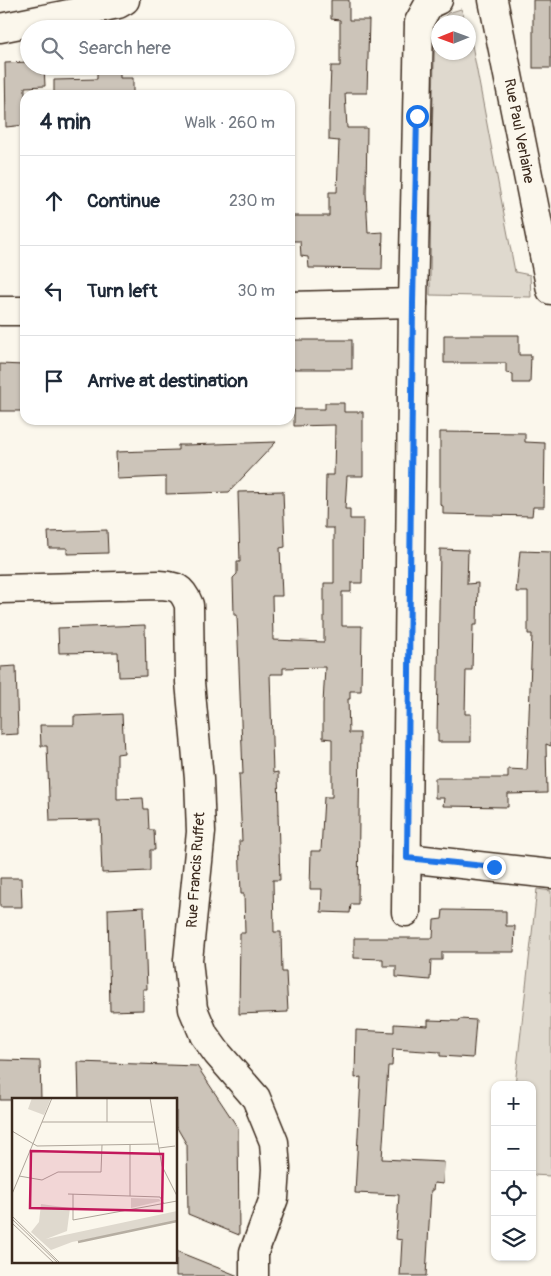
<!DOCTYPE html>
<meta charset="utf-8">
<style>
body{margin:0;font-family:Pangolin,sans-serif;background:#f2f2f3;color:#1f2937}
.controls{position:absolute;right:15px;bottom:15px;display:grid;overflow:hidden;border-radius:10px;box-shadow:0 1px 4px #0004}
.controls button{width:45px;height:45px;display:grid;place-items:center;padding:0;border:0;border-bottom:1px solid #e0e1e3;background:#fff;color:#1f2937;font:25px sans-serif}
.compass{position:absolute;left:431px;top:15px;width:45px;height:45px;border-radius:50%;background:#fff;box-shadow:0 1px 4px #0004;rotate:269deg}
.stop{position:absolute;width:15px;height:15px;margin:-11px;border:4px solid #1a73e8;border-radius:50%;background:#fff}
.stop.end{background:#1a73e8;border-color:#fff;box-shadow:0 1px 5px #0008}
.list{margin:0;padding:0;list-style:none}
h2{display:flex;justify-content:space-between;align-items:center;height:65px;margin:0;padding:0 20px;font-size:21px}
h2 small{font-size:16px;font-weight:400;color:#747a83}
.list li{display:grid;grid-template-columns:32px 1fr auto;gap:15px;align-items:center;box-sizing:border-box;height:90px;padding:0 20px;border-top:1px solid #e0e1e3}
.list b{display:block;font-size:19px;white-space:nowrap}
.list em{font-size:16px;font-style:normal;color:#747a83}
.icon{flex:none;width:28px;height:28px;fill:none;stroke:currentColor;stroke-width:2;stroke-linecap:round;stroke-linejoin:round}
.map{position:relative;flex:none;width:551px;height:1276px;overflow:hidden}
.search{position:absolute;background:#fff;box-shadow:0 1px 4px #0004;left:20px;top:20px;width:275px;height:55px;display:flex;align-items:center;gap:12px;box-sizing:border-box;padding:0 18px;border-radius:28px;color:#747a83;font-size:19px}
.panel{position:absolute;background:#fff;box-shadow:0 1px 4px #0004;left:20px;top:90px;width:275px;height:335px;border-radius:15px}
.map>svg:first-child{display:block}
.green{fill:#dfd9ce;stroke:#8d8276}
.building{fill:#ccc4b9;stroke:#3b2a1e}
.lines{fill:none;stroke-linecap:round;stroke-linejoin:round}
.minor-casing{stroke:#3b2a1e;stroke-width:31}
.minor{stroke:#fbf7ec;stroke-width:28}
.route{stroke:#1a73e8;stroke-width:6}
.labels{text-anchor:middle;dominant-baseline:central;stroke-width:4.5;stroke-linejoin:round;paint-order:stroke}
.street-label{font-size:15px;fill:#3b2a1e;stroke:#fbf7ec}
.inset-river{fill:none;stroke:#b6aea2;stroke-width:2.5}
.inset-road{fill:none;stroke:#aea59a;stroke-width:1}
.view{fill:#c2185b;fill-opacity:0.15;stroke:#c2185b;stroke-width:2.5}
.inset-edge{fill:none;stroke:#3b2a1e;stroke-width:2.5}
</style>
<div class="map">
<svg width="551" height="1276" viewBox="0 0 551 1276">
<rect width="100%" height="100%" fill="#fbf7ec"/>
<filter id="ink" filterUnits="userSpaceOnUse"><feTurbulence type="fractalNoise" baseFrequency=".02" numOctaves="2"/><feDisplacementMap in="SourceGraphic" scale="10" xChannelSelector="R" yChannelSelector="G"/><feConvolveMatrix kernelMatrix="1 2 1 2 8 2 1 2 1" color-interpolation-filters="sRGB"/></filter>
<g filter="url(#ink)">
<g class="green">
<path d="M461 9 466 22H440L448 13Z"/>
<path d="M438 25V52H468L469 29 515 272 530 275 531 297 430 295 431 171 435 30Z"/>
<path d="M537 889 551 891V1176L532 1175V1085H515Z"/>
</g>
<g class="building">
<path d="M331 0H349V20H369L367 93H345L347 128H367L366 193 368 233 383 232 382 269 309 268 308 257 301 256 300 241H290V216H329V192H337L339 141 329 140V120L331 66H340V20L331 19Z"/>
<rect x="533" y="0" width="18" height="68"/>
<path d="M29 62V66H44L45 86 25 87V125L6 127 5 63Z"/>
<path d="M120 68V78H133V95H54V80L97 79V69Z"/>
<path d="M444 335H519V355H531L530 383H513V374L506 373V363H444Z"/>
<rect x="290" y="340" width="62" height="29"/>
<path d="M0 364 23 365V384H25V411H0Z"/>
<path d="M325 403H344V412H363V476H347L345 509H350V519H363L362 583H351V592H342V626H362L361 691H350V699H348L349 733H360L358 904H351L350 913 321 912 322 889H310L311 851H321L324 797H332V739L323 738V704L325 667 283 668V674H270L273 773 278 772 279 814H278L280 880H273L274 932H281L282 972H286L288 1012 239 1014 240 933H245L244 894H241L239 841H242L239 774H243L237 615H234L233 578 237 574V562H240L238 492 283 491 285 547 280 548 282 596H272L273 640 324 642V583H334V528H325L326 475H334L335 425 294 426V409H325Z"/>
<path d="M440 432 525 433V442L545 443 544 507H533L532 516 443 514V506L440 505Z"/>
<path d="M276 442 229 492 166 494V477L117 479 116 452 178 450V445H186Z"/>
<path d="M107 530 108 553 67 554V548H49L48 532Z"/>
<path d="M440 549 468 550 467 584 478 583 477 625H473L472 670H466L465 714H471V742H438V733H437Z"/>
<path d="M520 551 551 552V746L546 744 547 793 508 794V807L443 806 444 798H435V778H508V769L527 770 532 634H528V592H516Z"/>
<path d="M145 625 146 676 119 677 118 652 59 653 58 628Z"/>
<path d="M16 666 18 734 0 735V667Z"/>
<path d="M122 714 124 753 117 754V799L143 798 144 809H148L149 830H154L155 850H150V871L102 873 100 820 50 821 47 746H41L40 725H74V716Z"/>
<path d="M0 878H21L22 907H0Z"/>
<path d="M144 907 147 989H143V1010L110 1011 108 909Z"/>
<path d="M443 910 506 911V926H515L514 952H442V960H431L430 980 396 977V966H383V959L354 958V938H433L434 920 442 919Z"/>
<path d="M460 1019 476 1020 473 1058 440 1056V1052L393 1049 392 1066H388L382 1159 444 1162 443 1184 434 1183 433 1190H431L426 1276H400L402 1240 396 1239 399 1195 355 1193 361 1077 355 1078 356 1030 394 1032V1024L428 1026V1020L459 1021Z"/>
<path d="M0 1060 40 1061 41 1100H0Z"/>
<path d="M78 1062 197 1066 238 1128 239 1235 188 1214 187 1145 176 1126V1100H79Z"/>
<path d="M176 1251 236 1275V1276H176Z"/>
</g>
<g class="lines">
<defs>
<g id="minor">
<path d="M493 0 551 290"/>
<path d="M0 28 118 4 125 0"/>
<path d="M290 306 413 303"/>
<path d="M0 311H25"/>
<path d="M0 589 159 585C176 586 182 587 189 605L190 682 199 779 201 832 188 960 193 1009 204 1035 217 1053 256 1098 274 1142 276 1169 274 1198 254 1252V1276"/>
<path d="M407 858 551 874"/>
<path d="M406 912 413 303 419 22 429 4 438 0"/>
</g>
</defs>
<use href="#minor" class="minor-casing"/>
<use href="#minor" class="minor"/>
</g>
</g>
<g class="lines" filter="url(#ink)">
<path class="route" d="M417 116 413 303 407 858 494 867"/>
</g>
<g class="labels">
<g class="street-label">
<text transform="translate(519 131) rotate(79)">Rue Paul Verlaine</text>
<text transform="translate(196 870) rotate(-86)">Rue Francis Ruffet</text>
</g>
</g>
<g transform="translate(12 1098)">
<rect width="165" height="165" fill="#fbf7ec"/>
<path d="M20 0H39L32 17 16 11ZM119 100 147 101 149 103 119 110ZM29 106 58 110 55 133 34 141 165 113V124L60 144 39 152 19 134 27 124Z" fill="#dfd9ce"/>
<path class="inset-river" d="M66 144 165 123"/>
<path class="inset-road" d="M138 0 150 68 165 98M30 24H142M95 24V0M0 33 25 48 146 46M118 47V98M147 50 163 48M7 78 30 82 46 74H89L90 47M0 96 40 0M56 96 148 99 152 106M61 96V122L165 103M0 118 48 165M0 121 46 165M0 125 42 165"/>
<path class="view" d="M19 53 151 56 150 113 18 110Z"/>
<rect width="165" height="165" class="inset-edge"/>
</g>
</svg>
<div class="controls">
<button>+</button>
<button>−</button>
<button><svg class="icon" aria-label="locate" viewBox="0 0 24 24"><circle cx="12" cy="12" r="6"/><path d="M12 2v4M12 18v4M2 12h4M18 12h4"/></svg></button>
<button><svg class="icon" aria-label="layers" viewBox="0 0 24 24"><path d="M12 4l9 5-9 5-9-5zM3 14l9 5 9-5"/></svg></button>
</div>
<svg class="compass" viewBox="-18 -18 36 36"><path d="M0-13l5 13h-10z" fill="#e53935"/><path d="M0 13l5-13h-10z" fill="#747a83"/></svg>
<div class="stop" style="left:417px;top:116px"></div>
<div class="stop end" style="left:494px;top:867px"></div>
<div class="search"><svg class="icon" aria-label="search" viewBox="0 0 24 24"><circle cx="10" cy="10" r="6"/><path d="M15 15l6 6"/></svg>Search here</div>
<section class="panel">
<h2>4 min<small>Walk · 260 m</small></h2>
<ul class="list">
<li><svg class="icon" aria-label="ahead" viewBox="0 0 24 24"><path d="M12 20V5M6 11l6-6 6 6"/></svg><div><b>Continue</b></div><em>230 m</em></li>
<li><svg class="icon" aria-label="left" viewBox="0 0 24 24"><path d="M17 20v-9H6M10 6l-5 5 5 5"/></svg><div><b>Turn left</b></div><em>30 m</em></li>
<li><svg class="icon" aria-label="arrive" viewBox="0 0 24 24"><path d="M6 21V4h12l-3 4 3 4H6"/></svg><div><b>Arrive at destination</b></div></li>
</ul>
</section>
</div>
